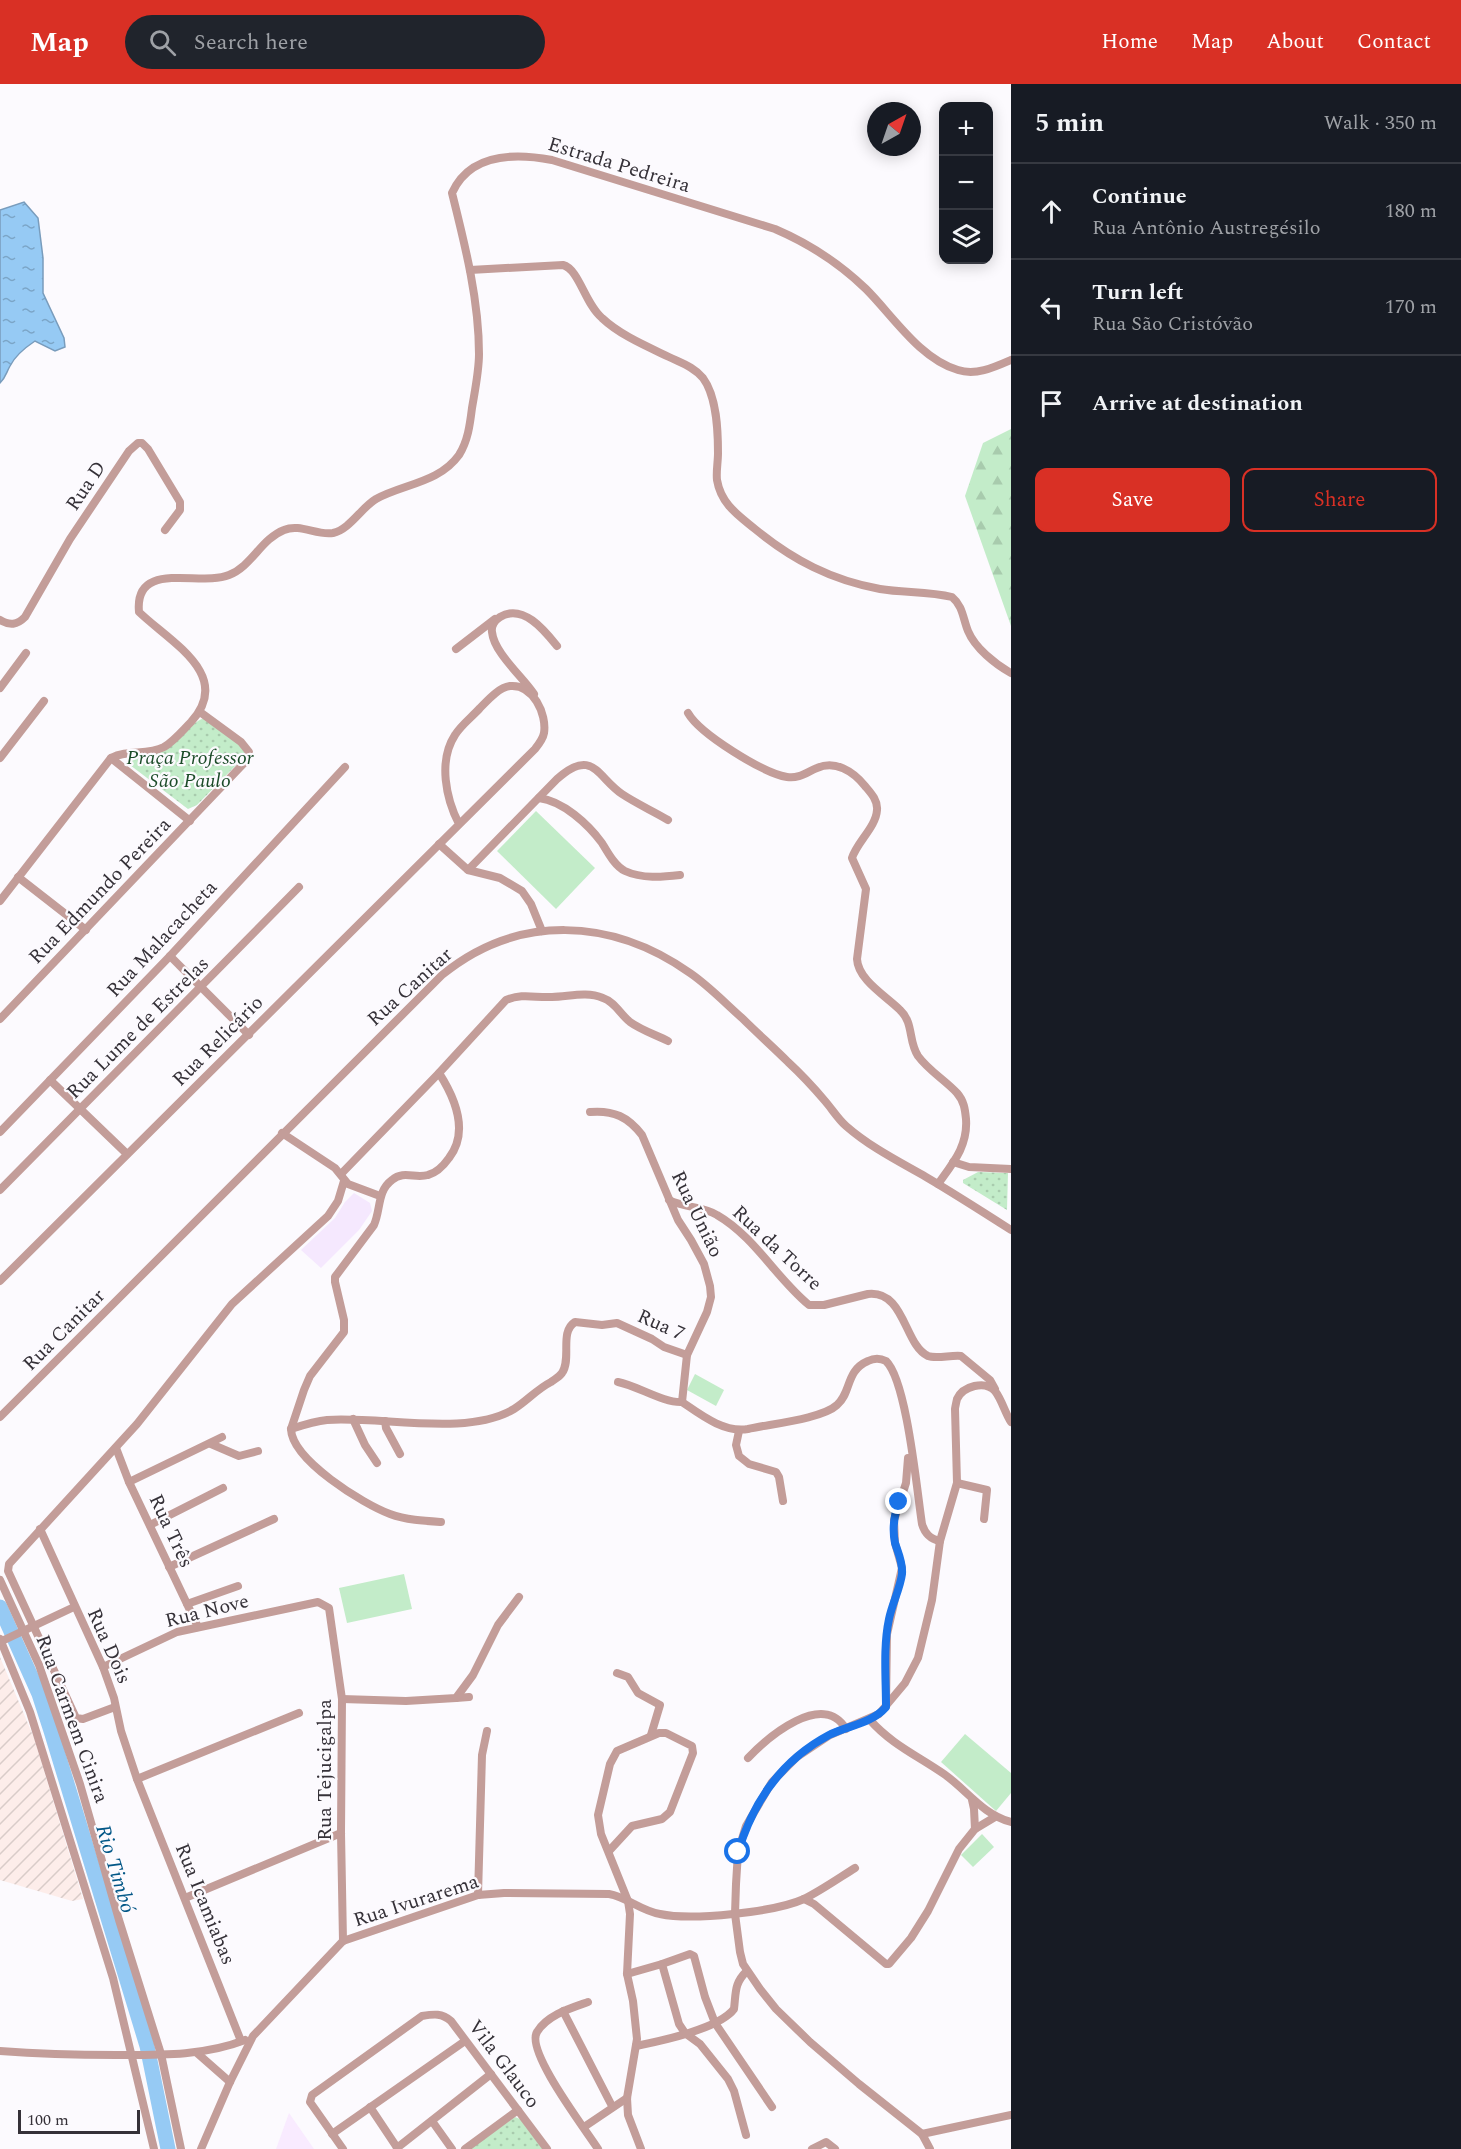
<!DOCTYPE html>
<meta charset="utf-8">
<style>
body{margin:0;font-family:Spectral,serif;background:#20242c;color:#f1f3f6}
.controls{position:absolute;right:18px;top:18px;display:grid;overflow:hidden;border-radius:12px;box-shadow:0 3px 15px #0003}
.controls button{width:54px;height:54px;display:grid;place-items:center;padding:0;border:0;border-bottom:2px solid #363941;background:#171b24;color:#f1f3f6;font:30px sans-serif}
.compass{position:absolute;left:867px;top:18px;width:54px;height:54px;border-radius:50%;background:#171b24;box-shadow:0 3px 15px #0003;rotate:40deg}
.scale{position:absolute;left:18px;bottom:15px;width:122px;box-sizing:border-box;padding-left:6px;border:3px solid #353138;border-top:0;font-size:16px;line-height:21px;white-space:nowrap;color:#353138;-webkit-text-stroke:4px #fcfafe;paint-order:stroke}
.stop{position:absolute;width:18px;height:18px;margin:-14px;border:4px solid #1a73e8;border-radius:50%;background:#fff}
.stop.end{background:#1a73e8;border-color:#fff;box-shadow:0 2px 6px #0008}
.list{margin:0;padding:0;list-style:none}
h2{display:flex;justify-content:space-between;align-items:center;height:78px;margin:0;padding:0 24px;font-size:26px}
h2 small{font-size:20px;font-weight:400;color:#9ea1a6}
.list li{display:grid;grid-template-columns:39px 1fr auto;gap:18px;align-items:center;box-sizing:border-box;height:96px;padding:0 24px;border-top:2px solid #363941}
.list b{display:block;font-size:22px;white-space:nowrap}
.list p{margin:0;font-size:20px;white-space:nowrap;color:#9ea1a6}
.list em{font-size:20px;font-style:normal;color:#9ea1a6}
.actions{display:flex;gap:12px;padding:18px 24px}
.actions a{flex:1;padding:14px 0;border:2px solid #d93025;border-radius:12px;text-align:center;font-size:21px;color:#d93025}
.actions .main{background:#d93025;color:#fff}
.icon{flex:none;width:33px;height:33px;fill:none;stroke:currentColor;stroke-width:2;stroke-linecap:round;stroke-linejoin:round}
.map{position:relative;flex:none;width:1011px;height:2065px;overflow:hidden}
header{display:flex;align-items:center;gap:36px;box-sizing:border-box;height:84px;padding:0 30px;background:#d93025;color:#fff}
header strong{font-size:28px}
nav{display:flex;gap:33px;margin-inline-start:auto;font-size:21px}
.search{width:420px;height:54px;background:#20242c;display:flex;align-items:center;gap:15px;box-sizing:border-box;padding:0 21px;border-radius:33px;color:#9ea1a6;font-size:22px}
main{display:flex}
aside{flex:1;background:#171b24}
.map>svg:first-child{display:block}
.commercial{fill:#f9ebff}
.industrial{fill:url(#industrial-furrows)}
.built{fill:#f5e8fe}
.green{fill:#c3ecc9}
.forest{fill:url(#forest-firs)}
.park{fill:url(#park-dots)}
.water{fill:url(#water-ripples);stroke:#799cbc;stroke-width:1.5}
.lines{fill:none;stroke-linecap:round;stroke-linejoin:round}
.river{stroke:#96caf4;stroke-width:15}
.street{stroke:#c39d99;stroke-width:8}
.route{stroke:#1a73e8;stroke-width:8}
.labels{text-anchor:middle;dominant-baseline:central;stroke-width:4.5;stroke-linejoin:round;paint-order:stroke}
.street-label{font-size:20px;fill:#353138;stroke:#fcfafe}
.park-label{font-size:20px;font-style:italic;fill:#1b4b28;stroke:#fcfafe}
.water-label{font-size:21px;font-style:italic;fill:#035787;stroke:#fcfafe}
</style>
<header>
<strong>Map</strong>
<div class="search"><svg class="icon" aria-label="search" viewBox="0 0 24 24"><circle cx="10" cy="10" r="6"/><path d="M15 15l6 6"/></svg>Search here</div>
<nav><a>Home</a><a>Map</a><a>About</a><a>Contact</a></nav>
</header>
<main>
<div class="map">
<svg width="1011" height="2065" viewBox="0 0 1011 2065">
<defs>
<pattern id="industrial-furrows" width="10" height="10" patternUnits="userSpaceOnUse" patternTransform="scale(1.5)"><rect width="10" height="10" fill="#fdedea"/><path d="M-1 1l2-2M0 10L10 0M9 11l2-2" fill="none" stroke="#d9ccc9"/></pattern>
<pattern id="forest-firs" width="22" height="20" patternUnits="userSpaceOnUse" patternTransform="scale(1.5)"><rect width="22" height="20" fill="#c3ecc9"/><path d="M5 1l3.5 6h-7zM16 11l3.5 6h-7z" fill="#a8cbad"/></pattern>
<pattern id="park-dots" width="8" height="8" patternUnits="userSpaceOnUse" patternTransform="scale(1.5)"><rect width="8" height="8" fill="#c3ecc9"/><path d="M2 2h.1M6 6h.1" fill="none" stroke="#a8cbad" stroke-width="1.8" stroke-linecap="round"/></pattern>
<pattern id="water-ripples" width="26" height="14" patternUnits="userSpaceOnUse" patternTransform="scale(1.5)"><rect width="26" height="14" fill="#96caf4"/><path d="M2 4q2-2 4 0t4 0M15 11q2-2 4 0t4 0" fill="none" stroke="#7ba5c7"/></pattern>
</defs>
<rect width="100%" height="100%" fill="#fcfafe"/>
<path class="commercial" d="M289 2029 314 2065H276Z"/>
<path class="industrial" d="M0 1573 34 1654 83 1815 72 1817 0 1796Z"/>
<path class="built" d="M354 1109 370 1119 372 1127 359 1146 321 1184 301 1166 335 1134 345 1118Z"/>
<g class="green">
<path d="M536 727 595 784 556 825 497 767Z"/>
<path d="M695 1290 724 1306 716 1322 687 1306Z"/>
<path d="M404 1490 412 1525 347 1539 339 1504Z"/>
<path d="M965 1650 1011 1689V1709L996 1727 941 1678Z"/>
<path d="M982 1750 994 1763 973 1783 961 1771Z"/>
</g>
<path class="forest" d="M1011 345V542L965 412 983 359Z"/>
<g class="park">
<path d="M204 634 243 663 245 668 243 674 197 721 188 725 126 678C136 671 151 673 163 667 179 660 188 640 204 634Z"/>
<path d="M978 1088 1008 1089 1007 1126 963 1099V1096Z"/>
<path d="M515 2033 520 2035 543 2065H469Z"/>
</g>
<path class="water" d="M24 118 38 134 43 174V209L64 254 65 263 55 267 35 257C26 263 15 272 10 282 6 289 6 293 0 299V126Z"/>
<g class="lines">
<path class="river" d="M0 1523 39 1610 51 1647 147 1962 168 2065"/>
<g class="street">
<path d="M470 186 563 181C579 185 585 220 602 234 620 251 646 262 669 273 681 279 694 283 703 294 717 313 718 347 718 369 718 378 716 388 717 396 721 420 738 431 755 445 793 476 831 496 880 505 904 509 929 507 952 513 963 522 963 535 968 547 975 564 995 580 1011 589"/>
<path d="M0 536C10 542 17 541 25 533L70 455 129 367 138 359H142L148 365 180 418V426L165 446"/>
<path d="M456 565 495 535"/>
<path d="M0 604 26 569"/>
<path d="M534 610C523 593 494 569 492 548 491 542 495 536 500 533 523 519 545 547 557 562"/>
<path d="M688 629C700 650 763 689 787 693 799 695 807 688 817 684 835 676 853 687 865 702 870 708 878 716 877 726 876 743 857 758 852 774L866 805 857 875C858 896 886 912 900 926 914 939 908 957 918 972 929 987 945 996 957 1009 964 1017 965 1025 966 1035 968 1062 953 1079 938 1100"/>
<path d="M0 674 44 617"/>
<path d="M111 674 190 737"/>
<path d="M539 714C563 717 588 740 602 759 608 769 615 782 625 787 642 795 663 793 680 791"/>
<path d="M439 760 468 786 500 794 522 807 531 820 542 847"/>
<path d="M468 786 557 695C593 663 597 693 622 710 637 720 653 727 668 736"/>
<path d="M18 793 86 846"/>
<path d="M0 817 111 674C128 665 147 672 164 663 174 657 182 647 191 638 234 591 170 558 139 528 134 475 200 503 229 491 252 482 261 455 284 446 300 439 317 452 333 449 350 445 361 424 376 415 403 400 439 399 459 371 468 357 470 340 472 324 475 306 479 287 479 270 479 216 465 161 452 109 470 69 515 69 552 76L775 145C810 160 839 179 866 205 893 232 920 275 958 286 976 292 995 283 1011 276"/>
<path d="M170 872 249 951"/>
<path d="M0 935 247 676 249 668 241 658 200 628"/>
<path d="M439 989C455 1014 469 1048 449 1074 444 1081 436 1089 428 1091 415 1095 404 1086 392 1096 377 1107 381 1125 374 1141L335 1193V1198L344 1236V1248L310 1292 304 1306 291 1345C292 1376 363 1420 390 1430 406 1436 424 1437 441 1438"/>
<path d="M50 996 127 1070"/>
<path d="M590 1028C614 1026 628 1033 642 1051L678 1136 691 1156 704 1180 710 1202 711 1213 707 1228 687 1271 682 1318"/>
<path d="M0 1048 170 872 345 683"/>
<path d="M282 1049 335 1084 348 1100 380 1112"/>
<path d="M953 1078 969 1083 1011 1085"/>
<path d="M341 1090 439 989 506 916C523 909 535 914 552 913 568 913 586 907 603 914 615 918 620 930 630 938 641 946 656 951 668 957"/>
<path d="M0 1106 299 803"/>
<path d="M669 1116C684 1124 703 1122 717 1131 755 1153 776 1194 809 1221H824L868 1210C905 1206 904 1261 928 1272 936 1275 951 1271 961 1272L990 1296 995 1305"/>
<path d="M0 1197 535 665C539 660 543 655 544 649 547 630 533 600 510 602 498 604 488 616 480 624 472 633 461 641 455 651 438 677 446 715 459 740"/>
<path d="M618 1298C638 1302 663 1319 682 1318"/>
<path d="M682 1318C701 1331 724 1349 748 1345 769 1340 822 1335 837 1321 852 1308 845 1287 868 1277 874 1274 880 1274 886 1277 907 1297 917 1408 922 1440 925 1450 930 1455 940 1457"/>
<path d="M0 1333 442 891C518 829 612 834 690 889 709 902 725 919 742 934 757 949 773 963 788 978 801 990 814 1004 825 1017 832 1025 838 1035 846 1042 870 1063 898 1077 926 1093 955 1110 983 1128 1011 1146"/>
<path d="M353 1335 365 1361 377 1379"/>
<path d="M385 1337 386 1344 400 1370"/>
<path d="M291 1345C303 1341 315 1337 327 1336 382 1332 467 1353 514 1325 527 1317 537 1305 551 1298 555 1295 559 1293 562 1289 572 1275 559 1248 575 1238L602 1241 617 1239 652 1255 664 1263 687 1271"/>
<path d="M739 1347 736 1361 739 1372 749 1380 776 1388 779 1393 783 1417"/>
<path d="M211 1360 239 1372 258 1367"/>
<path d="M116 1364 129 1398 198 1543"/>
<path d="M129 1398 222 1353"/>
<path d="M957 1399 987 1406 984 1435"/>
<path d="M150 1441 223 1404"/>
<path d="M40 1445 103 1583 114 1614 121 1647 137 1695 241 1957"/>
<path d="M169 1483 274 1435"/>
<path d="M0 1496 39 1581 80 1700 119 1836 161 1970 181 2065"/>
<path d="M187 1520 238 1502"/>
<path d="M0 1555 30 1628 113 1894 154 2065"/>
<path d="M0 1558 74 1523"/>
<path d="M103 1583 177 1548 318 1518 329 1524 342 1615 341 1749 343 1857"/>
<path d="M617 1589 628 1593 638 1609 660 1621 651 1651"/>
<path d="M456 1614 469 1613"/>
<path d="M342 1615 406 1617 456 1614 473 1591 498 1541 519 1513"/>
<path d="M886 1622 887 1550 902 1484 895 1459 894 1436 906 1399 908 1374"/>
<path d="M115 1623 83 1635 76 1634 8 1487 9 1480 137 1340 232 1220 328 1132 338 1117 344 1097"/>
<path d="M870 1636C891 1660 918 1672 944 1690 967 1706 982 1730 1011 1738"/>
<path d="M748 1674C768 1653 823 1606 846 1645"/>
<path d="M137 1695 299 1629"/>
<path d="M972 1716 974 1725 975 1745"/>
<path d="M609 1767 632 1742 662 1735 670 1728 693 1669 692 1662 666 1649H659L617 1667 610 1680 598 1731 601 1750 628 1817 630 1830 627 1890 633 1917 637 1955 627 2014 628 2031 641 2065"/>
<path d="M478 1811 482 1671 487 1647"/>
<path d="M185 1814 341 1749"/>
<path d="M804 1815 814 1820 886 1880H889L911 1854 928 1827 959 1765 975 1745 995 1733"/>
<path d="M662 1880 679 1940 685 1949 700 1960 728 1995 734 2007 746 2051"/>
<path d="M627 1890 662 1880 690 1870 694 1872 705 1913 715 1939 772 2023"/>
<path d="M588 1918C571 1924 547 1931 537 1948 525 1967 586 2046 598 2065"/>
<path d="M563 1927 612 2022"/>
<path d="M636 1962C660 1957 719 1945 734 1925 736 1909 734 1899 747 1887"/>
<path d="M0 1967C39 1970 77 1971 116 1971 160 1971 204 1972 245 1956"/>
<path d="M197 1969 230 1998"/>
<path d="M370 2023 398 2065"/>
<path d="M432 2037 452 2065"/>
<path d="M584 2043 627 2014"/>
<path d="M332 2050 465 1957"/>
<path d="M922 2050 1011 2031"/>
<path d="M397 2064 491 1990"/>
<path d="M201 2065 230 1998 253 1952 343 1857 478 1811 504 1809 609 1810C627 1813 641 1827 660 1830 692 1837 775 1828 804 1815 822 1806 839 1794 855 1784"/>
<path d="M343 2065 310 2018 312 2011 422 1932C434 1930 442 1929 451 1937L547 2065"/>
<path d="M465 2065 518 2026"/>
<path d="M812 2065 826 2058 835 2065"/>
<path d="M930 2065 922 2050 859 2000 810 1958 776 1925 760 1905 743 1880 740 1868 735 1830 736 1800 738 1768 746 1742 772 1698 797 1673 830 1651 879 1630 905 1599 918 1574 932 1516 940 1457 957 1399 955 1325C955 1324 957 1315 957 1315 963 1302 985 1296 995 1307 1002 1316 1005 1329 1011 1338"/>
</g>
</g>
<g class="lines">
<path class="route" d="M738 1768C753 1718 782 1676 829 1651 849 1641 871 1640 886 1623 886 1594 883 1563 889 1535 892 1520 900 1505 902 1490 903 1478 898 1469 895 1459 892 1444 894 1431 899 1418"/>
</g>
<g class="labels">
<g class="street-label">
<text transform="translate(619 81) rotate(17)">Estrada Pedreira</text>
<text transform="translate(86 402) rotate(-56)">Rua D</text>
<text transform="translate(100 807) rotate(-46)">Rua Edmundo Pereira</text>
<text transform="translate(162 855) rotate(-47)">Rua Malacacheta</text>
<text transform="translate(410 903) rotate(-42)">Rua Canitar</text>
<text transform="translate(138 944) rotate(-45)">Rua Lume de Estrelas</text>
<text transform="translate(218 957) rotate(-45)">Rua Relicário</text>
<text transform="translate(697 1130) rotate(64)">Rua União</text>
<text transform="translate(777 1164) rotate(43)">Rua da Torre</text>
<text transform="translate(661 1241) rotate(24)">Rua 7</text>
<text transform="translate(64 1246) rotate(-45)">Rua Canitar</text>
<text transform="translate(171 1447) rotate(65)">Rua Três</text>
<text transform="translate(207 1527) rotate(-14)">Rua Nove</text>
<text transform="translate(109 1562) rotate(66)">Rua Dois</text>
<text transform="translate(72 1635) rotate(70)">Rua Carmem Cinira</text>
<text transform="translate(325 1686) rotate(-90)">Rua Tejucigalpa</text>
<text transform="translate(416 1817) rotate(-18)">Rua Ivurarema</text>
<text transform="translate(205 1820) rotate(68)">Rua Icamiabas</text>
<text transform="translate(504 1980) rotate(53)">Vila Glauco</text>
</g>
<g class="park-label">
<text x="190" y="674">Praça Professor<tspan x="190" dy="23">São Paulo</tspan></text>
</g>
<g class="water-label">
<text transform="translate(115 1785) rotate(73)">Rio Timbó</text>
</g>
</g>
</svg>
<div class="controls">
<button>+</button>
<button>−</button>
<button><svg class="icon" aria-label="layers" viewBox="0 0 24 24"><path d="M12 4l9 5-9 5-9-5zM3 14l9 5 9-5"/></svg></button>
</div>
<svg class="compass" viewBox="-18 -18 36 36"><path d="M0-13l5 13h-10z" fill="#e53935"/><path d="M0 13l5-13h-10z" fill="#9ea1a6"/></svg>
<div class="scale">100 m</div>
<div class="stop" style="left:738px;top:1768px"></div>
<div class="stop end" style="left:899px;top:1418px"></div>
</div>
<aside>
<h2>5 min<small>Walk · 350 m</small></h2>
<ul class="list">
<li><svg class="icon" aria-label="ahead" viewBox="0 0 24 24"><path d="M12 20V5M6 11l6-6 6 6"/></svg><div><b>Continue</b><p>Rua Antônio Austregésilo</p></div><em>180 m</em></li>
<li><svg class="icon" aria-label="left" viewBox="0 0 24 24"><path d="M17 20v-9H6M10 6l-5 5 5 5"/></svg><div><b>Turn left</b><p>Rua São Cristóvão</p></div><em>170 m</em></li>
<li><svg class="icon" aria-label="arrive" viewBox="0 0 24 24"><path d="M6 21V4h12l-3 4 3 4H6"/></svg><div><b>Arrive at destination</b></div></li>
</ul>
<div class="actions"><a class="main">Save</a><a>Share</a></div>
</aside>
</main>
